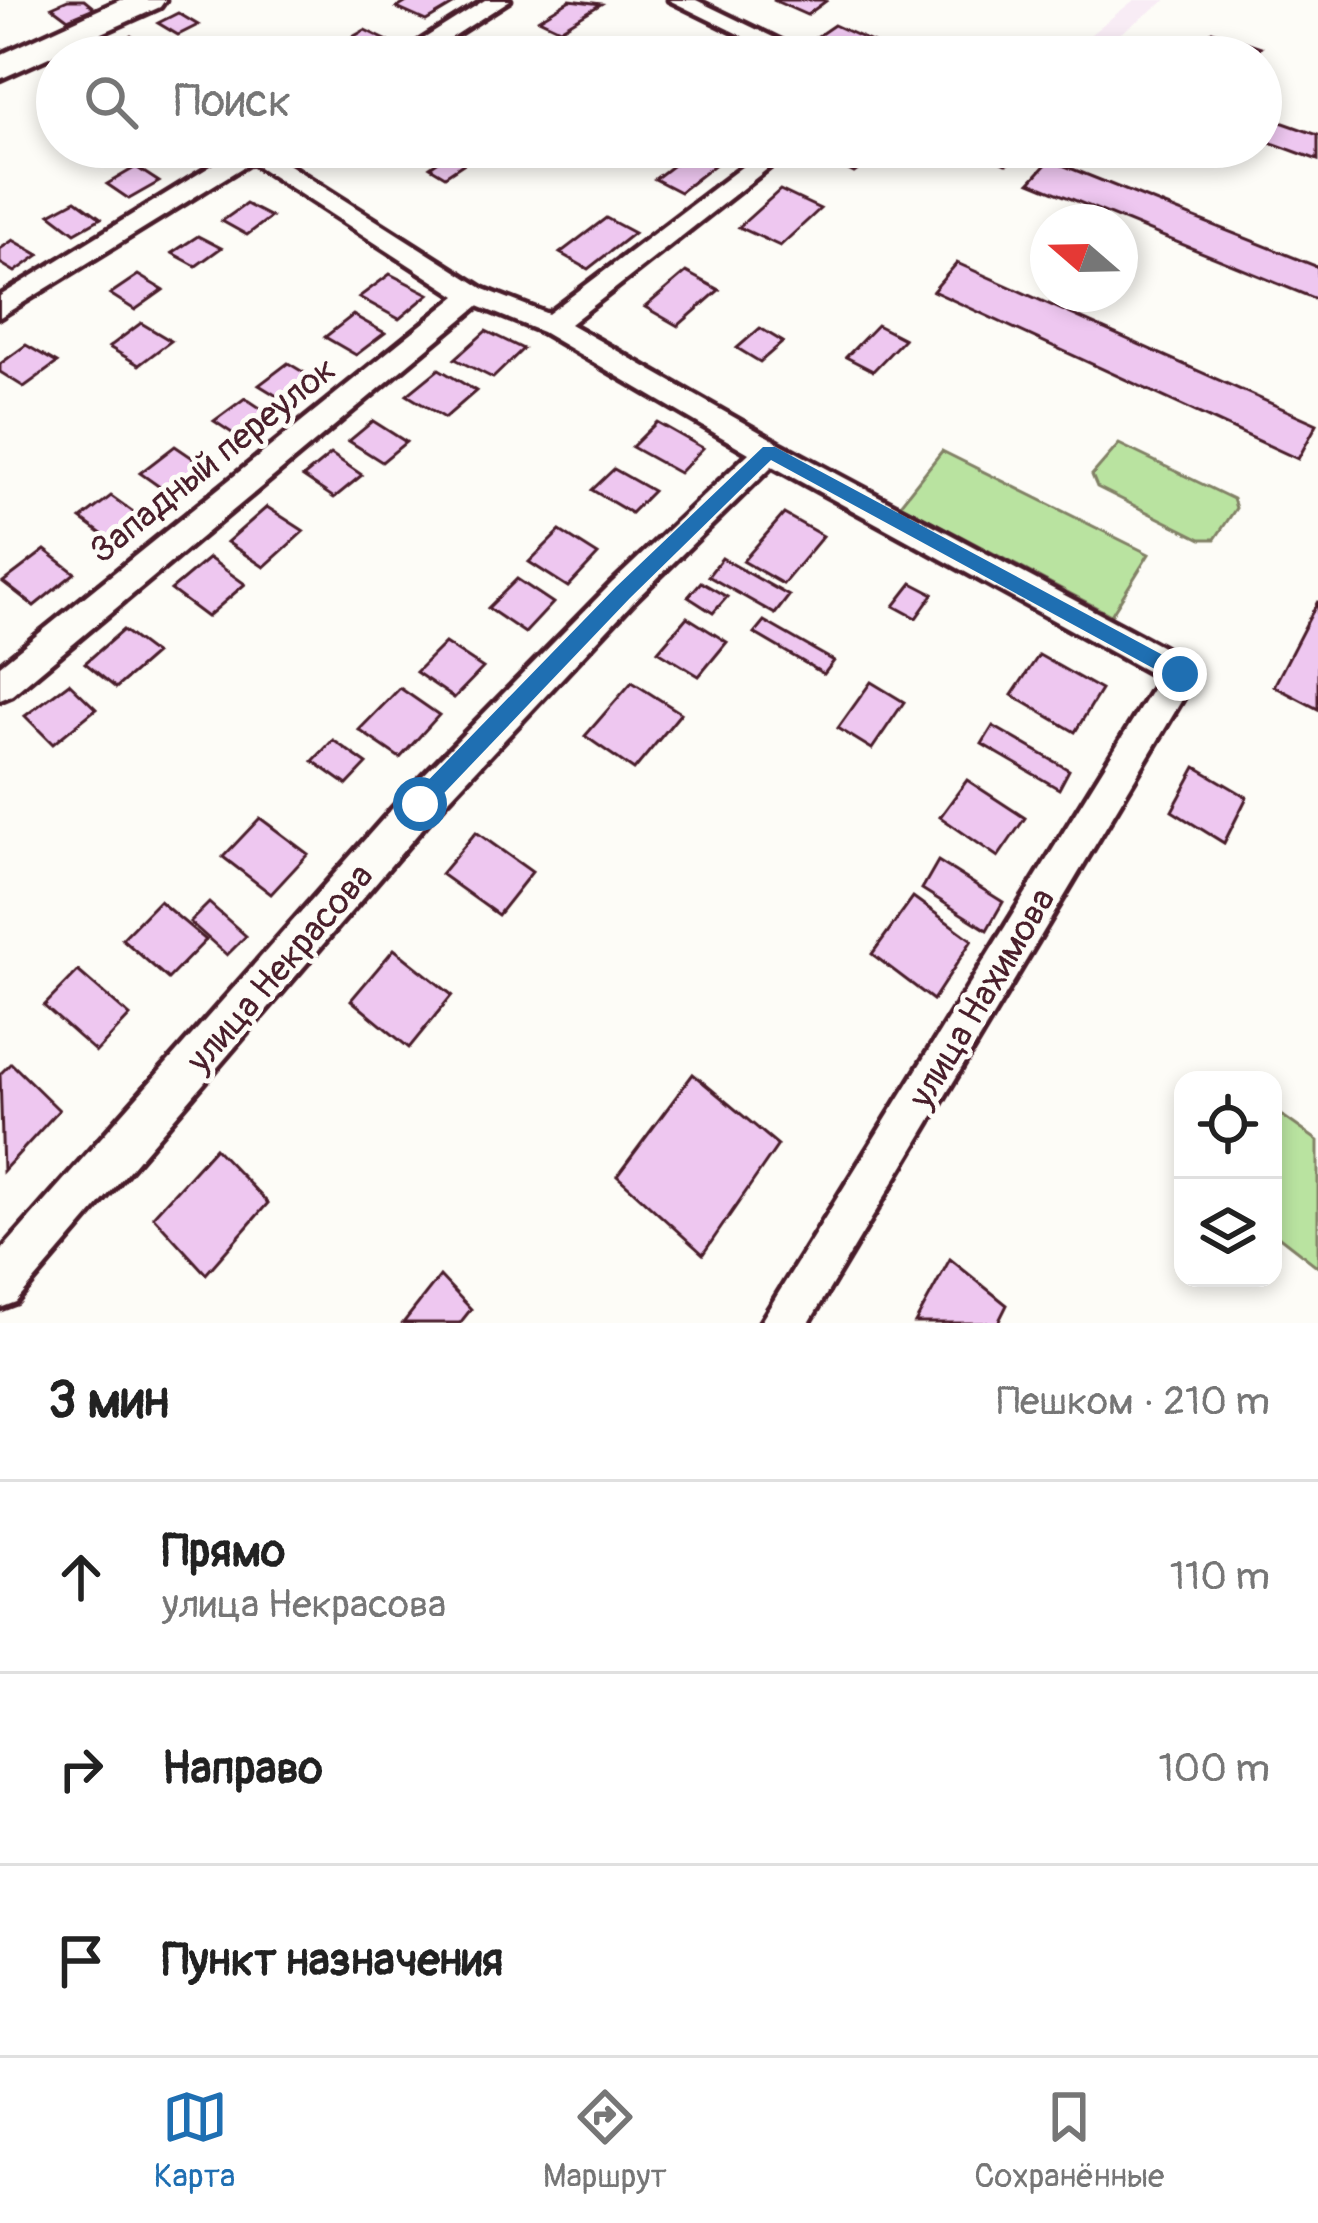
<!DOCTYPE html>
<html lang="ru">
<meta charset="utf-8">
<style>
body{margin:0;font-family:Pangolin,sans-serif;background:#f6f6f6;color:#222}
.controls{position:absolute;right:36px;bottom:36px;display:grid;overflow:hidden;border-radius:24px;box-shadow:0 6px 18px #0003}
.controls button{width:108px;height:108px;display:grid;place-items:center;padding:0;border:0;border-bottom:3px solid #e0e0e0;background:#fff;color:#222;font:60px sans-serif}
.compass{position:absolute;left:1030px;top:204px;width:108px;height:108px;border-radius:50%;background:#fff;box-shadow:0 6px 18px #0003;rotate:290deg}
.stop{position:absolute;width:36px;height:36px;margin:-27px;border:9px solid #1f6fb2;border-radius:50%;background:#fff}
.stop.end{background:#1f6fb2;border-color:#fff;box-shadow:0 3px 12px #0008}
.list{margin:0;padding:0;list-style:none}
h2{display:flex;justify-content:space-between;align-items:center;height:156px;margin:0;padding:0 48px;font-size:51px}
h2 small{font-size:39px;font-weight:400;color:#767676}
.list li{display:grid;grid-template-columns:78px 1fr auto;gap:36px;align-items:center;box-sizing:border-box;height:192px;padding:0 48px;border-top:3px solid #e0e0e0}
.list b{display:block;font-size:45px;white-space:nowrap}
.list p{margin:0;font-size:39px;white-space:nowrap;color:#767676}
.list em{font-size:39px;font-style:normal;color:#767676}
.icon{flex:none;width:66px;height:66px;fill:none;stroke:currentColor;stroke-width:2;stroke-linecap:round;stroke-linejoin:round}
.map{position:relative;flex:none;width:1318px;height:1323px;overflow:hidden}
.search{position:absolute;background:#fff;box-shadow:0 6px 18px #0003;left:36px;right:36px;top:36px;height:132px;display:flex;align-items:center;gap:30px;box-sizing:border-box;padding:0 42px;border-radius:66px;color:#767676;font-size:45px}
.sheet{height:732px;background:#fff}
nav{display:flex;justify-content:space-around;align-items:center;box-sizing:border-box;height:168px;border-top:3px solid #e0e0e0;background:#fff;font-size:33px;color:#767676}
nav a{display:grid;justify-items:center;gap:6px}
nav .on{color:#1f6fb2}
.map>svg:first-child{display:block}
.built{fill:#f8ecf5}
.green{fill:#b9e3a0;stroke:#828166;stroke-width:3}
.building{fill:#eec7f0;stroke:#4a1f2b;stroke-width:3}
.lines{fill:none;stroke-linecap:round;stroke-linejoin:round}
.street-casing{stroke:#4a1f2b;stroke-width:9}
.primary-casing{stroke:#4a1f2b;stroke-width:9}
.street{fill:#fdfcf7;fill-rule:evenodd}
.primary{fill:#fdfcf7;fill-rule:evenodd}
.route{fill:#1f6fb2}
.labels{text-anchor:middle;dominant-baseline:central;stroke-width:10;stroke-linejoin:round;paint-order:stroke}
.street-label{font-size:36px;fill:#4a1f2b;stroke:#fdfcf7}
</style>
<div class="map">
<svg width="1318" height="1323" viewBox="0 0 1318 1323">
<rect width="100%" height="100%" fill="#fdfcf7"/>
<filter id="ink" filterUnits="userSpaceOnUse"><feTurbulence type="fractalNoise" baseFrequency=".00833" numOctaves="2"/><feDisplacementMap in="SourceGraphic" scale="24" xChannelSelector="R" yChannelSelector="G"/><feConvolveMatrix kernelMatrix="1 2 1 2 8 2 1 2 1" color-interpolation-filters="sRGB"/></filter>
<g filter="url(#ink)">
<path class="built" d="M1134 0H1166L1088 57H1062Z"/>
<g class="green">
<path d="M1119 444 1233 499 1236 508 1215 539H1201L1097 487 1092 475Z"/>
<path d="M942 451 1149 554 1111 615 900 504Z"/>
<path d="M1273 1109 1318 1141V1267L1273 1232Z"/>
</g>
<g class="building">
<path d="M68 0H84L94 8 68 19 52 7Z"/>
<path d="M410 0H442L453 5 426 21 397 8Z"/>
<path d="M570 0 601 4 560 29 539 19Z"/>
<path d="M773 0H823L826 1 807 15Z"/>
<path d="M178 13 198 25 178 35 158 23Z"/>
<path d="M834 25 885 48 872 57H856L815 38Z"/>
<path d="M365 30 392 43 369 57 337 46Z"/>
<path d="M1212 31 1261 47 1253 57H1239L1201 44Z"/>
<path d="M131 36 148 47 125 57 109 46Z"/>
<path d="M1261 115 1318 135V160L1261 139Z"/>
<path d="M697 147 726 156 680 192 655 179Z"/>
<path d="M830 147H889L854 173 820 155Z"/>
<path d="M453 151 469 160 445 176 430 167Z"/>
<path d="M1050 160 1318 267V300L1030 182Z"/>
<path d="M136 167 159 182 129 199 107 184Z"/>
<path d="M780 190 820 209 780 246 739 227Z"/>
<path d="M76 200 101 218 75 233 50 214Z"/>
<path d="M246 204 271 217 247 235 222 221Z"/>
<path d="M606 218 634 233 588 269 560 253Z"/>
<path d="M198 236 221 248 196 266 172 253Z"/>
<path d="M13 240 39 255 15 272 0 263V249Z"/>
<path d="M957 263 1317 424 1298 459 933 291Z"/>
<path d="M686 272 719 290 678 326 645 307Z"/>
<path d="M390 274 429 294 399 319 359 297Z"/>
<path d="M138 275 163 290 135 310 110 294Z"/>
<path d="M353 315 385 333 356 355 325 337Z"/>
<path d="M141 323 171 341 139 365 109 347Z"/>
<path d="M877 325 904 339 873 371 846 357Z"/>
<path d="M760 328 783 342 760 362 737 348Z"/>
<path d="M486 331 523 349 493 378 455 359Z"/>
<path d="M26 345 57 363 24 387 0 372V364Z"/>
<path d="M288 363 318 381 290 404 259 385Z"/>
<path d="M439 369 476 391 445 418 407 395Z"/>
<path d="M245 398 274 417 244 441 214 421Z"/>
<path d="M373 421 406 442 382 462 349 441Z"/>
<path d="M657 422 703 448 679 473 632 447Z"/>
<path d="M175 446 209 469 174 497 140 473Z"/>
<path d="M331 454 362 475 334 498 303 477Z"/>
<path d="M614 469 653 491 631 513 592 490Z"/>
<path d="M111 496 139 516 110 540 81 519Z"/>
<path d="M267 507 304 531 264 567 227 542Z"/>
<path d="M784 514 823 536 783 584 743 561Z"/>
<path d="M560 531 598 555 568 587 529 562Z"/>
<path d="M45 550 75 573 34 606 3 582Z"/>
<path d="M209 558 245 584 207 617 171 590Z"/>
<path d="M722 558 789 596 775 614 708 576Z"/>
<path d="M517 579 553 603 525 633 488 608Z"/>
<path d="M701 582 727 597 713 613 688 597Z"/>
<path d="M912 583 933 594 916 618 894 606Z"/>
<path d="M1318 601V709L1274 686Z"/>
<path d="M687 617 727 642 699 676 658 651Z"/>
<path d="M764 621 834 661 824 674 754 633Z"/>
<path d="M123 630 155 654 116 688 85 663Z"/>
<path d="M445 643 483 668 454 698 416 672Z"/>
<path d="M1039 655 1101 690 1075 732 1012 695Z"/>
<path d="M632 682 681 713 634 770 585 736Z"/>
<path d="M871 682 904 702 872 749 838 728Z"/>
<path d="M69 683 96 709 53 744 25 716Z"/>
<path d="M400 688 439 715 400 758 359 730Z"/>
<path d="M993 726 1069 770 1059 789 982 744Z"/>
<path d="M333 740 367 764 347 785 313 761Z"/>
<path d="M1196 767 1247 797 1224 843 1172 811Z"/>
<path d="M967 780 1025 818 998 857 940 817Z"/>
<path d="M260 818 308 854 271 894 223 857Z"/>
<path d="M476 832 532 872 498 915 441 874Z"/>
<path d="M938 861 1003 902 987 930 922 889Z"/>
<path d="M913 897 972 940 933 1000 872 954Z"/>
<path d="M159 901 206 940 168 979 122 939Z"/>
<path d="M209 903 246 936 227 955 190 922Z"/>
<path d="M394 949 452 995 409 1048 351 1000Z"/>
<path d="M78 971 130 1016 96 1052 44 1006Z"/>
<path d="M11 1063 59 1110 3 1171 0 1074Z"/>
<path d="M693 1074 778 1145 703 1254 617 1176Z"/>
<path d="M215 1148 268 1203 206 1274 153 1216Z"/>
<path d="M950 1259 1007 1305 998 1323H915Z"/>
<path d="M440 1276 471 1309 460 1323H403Z"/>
</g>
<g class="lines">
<defs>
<g id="street">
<path d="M485 0H510L421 57H395Z"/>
<path d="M669 0H696L814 57H785Z"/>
<path d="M242 147H270L267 151 484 289 548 314 768 147H795L570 324 779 443 1192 663 1197 673 1192 683 809 1323H760L1159 678 772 466 634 601 433 816 16 1302 0 1308V1252L407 792 612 583 749 453 542 332 478 306 12 695 0 700V665L457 296 251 162 0 317V296Z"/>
<path d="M978 147H1010L1018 154 1006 161Z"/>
</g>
<path id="primary" d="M120 0H165L160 7 0 79V55Z"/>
</defs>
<use href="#street" class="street-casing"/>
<use href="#primary" class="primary-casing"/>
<use href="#street" class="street"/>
<use href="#primary" class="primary"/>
</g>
</g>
<path class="route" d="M763 447H775L1187 668V679H1173L771 460 630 598 427 811H412V797L616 587Z"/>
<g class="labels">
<g class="street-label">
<text transform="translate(213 460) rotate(-39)">Западный переулок</text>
<text transform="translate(280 968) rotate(-49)">улица Некрасова</text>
<text transform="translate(982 998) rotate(-59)">улица Нахимова</text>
</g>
</g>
</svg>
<div class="controls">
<button><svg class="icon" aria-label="locate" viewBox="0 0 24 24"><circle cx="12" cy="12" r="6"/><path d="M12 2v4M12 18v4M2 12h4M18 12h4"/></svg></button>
<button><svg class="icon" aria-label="layers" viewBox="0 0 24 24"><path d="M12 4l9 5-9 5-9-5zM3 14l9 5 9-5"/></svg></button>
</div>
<svg class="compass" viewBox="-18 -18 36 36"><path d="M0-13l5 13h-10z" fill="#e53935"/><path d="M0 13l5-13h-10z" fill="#767676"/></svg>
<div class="stop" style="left:420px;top:804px"></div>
<div class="stop end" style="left:1180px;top:674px"></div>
<div class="search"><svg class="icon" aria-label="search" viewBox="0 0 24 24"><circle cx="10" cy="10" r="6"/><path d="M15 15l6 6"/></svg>Поиск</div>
</div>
<section class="sheet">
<h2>3 мин<small>Пешком · 210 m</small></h2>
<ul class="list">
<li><svg class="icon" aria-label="ahead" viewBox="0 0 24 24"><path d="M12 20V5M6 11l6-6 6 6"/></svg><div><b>Прямо</b><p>улица Некрасова</p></div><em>110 m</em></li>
<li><svg class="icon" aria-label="right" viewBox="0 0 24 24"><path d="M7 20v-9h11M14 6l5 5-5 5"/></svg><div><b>Направо</b></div><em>100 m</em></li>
<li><svg class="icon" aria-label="arrive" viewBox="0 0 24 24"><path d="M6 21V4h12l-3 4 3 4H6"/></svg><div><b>Пункт назначения</b></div></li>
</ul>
</section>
<nav>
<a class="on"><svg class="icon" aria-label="map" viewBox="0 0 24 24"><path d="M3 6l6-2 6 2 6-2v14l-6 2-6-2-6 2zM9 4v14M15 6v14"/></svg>Карта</a>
<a><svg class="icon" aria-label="directions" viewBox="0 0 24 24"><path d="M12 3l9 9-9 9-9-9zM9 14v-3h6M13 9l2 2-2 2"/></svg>Маршрут</a>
<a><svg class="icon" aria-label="saved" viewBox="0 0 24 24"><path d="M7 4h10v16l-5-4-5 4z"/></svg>Сохранённые</a>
</nav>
